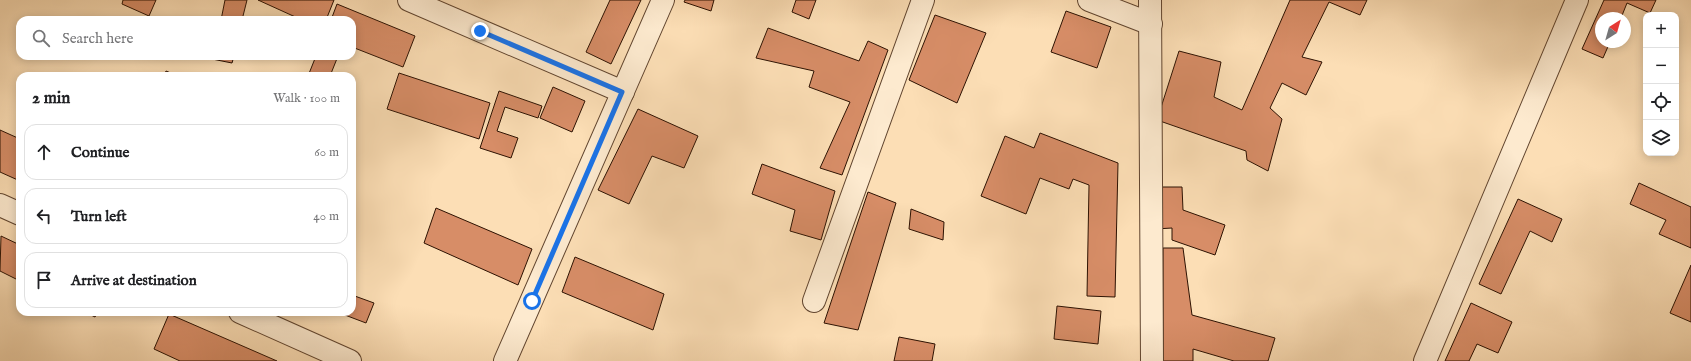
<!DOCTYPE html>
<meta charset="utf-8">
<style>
body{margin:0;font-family:"IM FELL English",serif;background:#f2f2f2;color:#202124}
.controls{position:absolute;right:12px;top:12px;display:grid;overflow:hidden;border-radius:8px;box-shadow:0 2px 10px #0003}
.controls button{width:36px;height:36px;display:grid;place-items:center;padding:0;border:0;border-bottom:1px solid #e0e0e0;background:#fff;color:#202124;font:20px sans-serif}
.compass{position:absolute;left:1595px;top:12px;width:36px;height:36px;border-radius:50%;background:#fff;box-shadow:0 2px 10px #0003;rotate:37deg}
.stop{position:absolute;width:12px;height:12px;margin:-9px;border:3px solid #1a73e8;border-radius:50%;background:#fff}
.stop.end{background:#1a73e8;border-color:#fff;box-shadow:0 1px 4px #0008}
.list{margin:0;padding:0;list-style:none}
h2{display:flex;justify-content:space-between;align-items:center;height:52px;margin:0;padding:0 16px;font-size:17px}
h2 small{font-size:13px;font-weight:400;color:#757577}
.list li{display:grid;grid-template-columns:26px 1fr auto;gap:12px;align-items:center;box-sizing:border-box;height:56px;margin:0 8px 8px;padding:0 8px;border:1px solid #e0e0e0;border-radius:12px}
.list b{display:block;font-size:15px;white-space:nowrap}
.list em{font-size:13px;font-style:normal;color:#757577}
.icon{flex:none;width:22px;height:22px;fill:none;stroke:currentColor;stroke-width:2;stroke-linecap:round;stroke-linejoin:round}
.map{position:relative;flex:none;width:1691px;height:361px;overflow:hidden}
.search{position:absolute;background:#fff;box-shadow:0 2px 10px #0003;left:16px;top:16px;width:340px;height:44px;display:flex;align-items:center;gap:10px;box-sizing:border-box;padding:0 14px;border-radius:12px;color:#757577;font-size:15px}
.panel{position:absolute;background:#fff;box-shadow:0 2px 10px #0003;left:16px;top:72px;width:340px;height:244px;border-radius:12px}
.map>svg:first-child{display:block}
.building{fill:#d78d67;stroke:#2d1202}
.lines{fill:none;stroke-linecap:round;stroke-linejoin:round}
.street-casing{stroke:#61452f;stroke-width:24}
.street{stroke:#fdeacf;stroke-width:22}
.route{stroke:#1a73e8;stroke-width:5}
</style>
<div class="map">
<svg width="1691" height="361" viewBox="0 0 1691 361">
<rect width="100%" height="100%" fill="#fcdeb5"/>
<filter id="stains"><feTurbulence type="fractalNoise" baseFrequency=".005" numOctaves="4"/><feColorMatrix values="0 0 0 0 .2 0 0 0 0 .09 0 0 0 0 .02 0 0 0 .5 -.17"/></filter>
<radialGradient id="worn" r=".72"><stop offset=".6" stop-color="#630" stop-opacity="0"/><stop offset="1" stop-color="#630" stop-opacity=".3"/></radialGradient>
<g class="building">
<path d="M123 0H156L149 16 122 4Z"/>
<path d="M225 0H247L242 20H221Z"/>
<path d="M258 0H334L326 20H302Z"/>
<path d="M610 0H641L611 64 586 52Z"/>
<path d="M685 0H714L711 11 684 2Z"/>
<path d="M796 0H816L809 19 792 12Z"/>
<path d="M1290 0H1367L1360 15 1329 2 1302 57 1322 62 1306 95 1282 83 1270 108 1282 119 1268 171 1247 160 1246 151 1157 120 1179 51 1221 62 1214 97 1242 110Z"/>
<path d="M1604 0H1656L1650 13 1627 3 1621 18H1601V42H1610L1603 58 1582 49Z"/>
<path d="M337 4 415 36 403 67 352 47V20H331Z"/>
<path d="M1066 11 1111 27 1097 68 1051 52Z"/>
<path d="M935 15 986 33 957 103 909 80Z"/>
<path d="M768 28 859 61 868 41 888 50 842 175 820 168 850 102 809 87 814 71 756 58Z"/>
<path d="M212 56H234L232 63 212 59Z"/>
<path d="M316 56H338L330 76H308Z"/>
<path d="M166 71 178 76H164Z"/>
<path d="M399 73 490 103 479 139 387 109Z"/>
<path d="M553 87 585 101 572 132 540 118Z"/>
<path d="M499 91 542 106 538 118 505 107 497 131 518 138 511 158 480 148Z"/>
<path d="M638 109 698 136 684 168 652 156 629 204 598 190Z"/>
<path d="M0 130 20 139V181L0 172Z"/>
<path d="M1040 133 1118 163 1115 297 1087 296 1089 185 1073 179 1069 189 1040 178 1026 214 981 196 1005 136 1034 148Z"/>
<path d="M762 164 835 191 821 240 790 231 795 210 752 194Z"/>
<path d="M1639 183 1691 207V248L1659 234 1666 220 1630 204Z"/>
<path d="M1154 187H1182L1183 210 1225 225 1215 255 1172 240V228L1155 229Z"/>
<path d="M868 192 896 203 858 330 824 323Z"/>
<path d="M1518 199 1562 219 1552 242 1530 231 1501 294 1479 284Z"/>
<path d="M436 208 532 249 518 285 424 243Z"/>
<path d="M911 209 944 222 943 240 909 229Z"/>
<path d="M1 236 20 245V281L0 271Z"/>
<path d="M1163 248H1183L1192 315 1275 338 1268 361H1234L1193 349V361H1163Z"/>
<path d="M575 257 664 294 653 330 562 292Z"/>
<path d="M1691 265V322L1670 313Z"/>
<path d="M352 295 374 303 366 323 337 312H352Z"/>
<path d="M1471 303 1512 322 1498 353 1477 344 1469 361H1445Z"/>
<path d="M1057 306 1101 311 1098 344 1054 339Z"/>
<path d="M85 312H98L95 317Z"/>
<path d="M169 314 277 361H180L154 349Z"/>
<path d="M899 337 935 344 932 361H894Z"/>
</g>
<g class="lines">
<defs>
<g id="street">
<path d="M409 0 623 92"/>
<path d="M1089 0 1151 24"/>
<path d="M1150 0 1152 361"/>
<path d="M0 205 20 214"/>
<path d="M814 301 923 0"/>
<path d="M240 312 350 361"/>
<path d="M505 361 663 0"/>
<path d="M1425 361 1577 0"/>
</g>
</defs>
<use href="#street" class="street-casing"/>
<use href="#street" class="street"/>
</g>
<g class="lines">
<path class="route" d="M480 31 622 92 532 301"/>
</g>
<rect width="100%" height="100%" filter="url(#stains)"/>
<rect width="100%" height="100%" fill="url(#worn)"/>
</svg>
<div class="controls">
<button>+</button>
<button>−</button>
<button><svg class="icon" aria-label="locate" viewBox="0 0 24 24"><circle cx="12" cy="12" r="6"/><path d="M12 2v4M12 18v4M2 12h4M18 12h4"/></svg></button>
<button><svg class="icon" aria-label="layers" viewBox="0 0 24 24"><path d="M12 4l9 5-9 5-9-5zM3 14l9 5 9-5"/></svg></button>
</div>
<svg class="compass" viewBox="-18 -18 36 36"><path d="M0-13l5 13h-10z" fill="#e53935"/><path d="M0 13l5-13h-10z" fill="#757577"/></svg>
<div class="stop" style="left:532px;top:301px"></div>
<div class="stop end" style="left:480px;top:31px"></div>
<div class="search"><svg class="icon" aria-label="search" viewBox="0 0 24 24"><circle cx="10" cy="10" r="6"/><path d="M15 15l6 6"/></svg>Search here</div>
<section class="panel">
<h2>2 min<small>Walk · 100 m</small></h2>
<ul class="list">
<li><svg class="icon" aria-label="ahead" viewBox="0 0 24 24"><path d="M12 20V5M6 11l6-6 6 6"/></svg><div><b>Continue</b></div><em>60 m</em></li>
<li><svg class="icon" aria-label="left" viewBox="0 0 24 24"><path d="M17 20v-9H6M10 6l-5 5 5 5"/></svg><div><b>Turn left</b></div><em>40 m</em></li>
<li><svg class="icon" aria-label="arrive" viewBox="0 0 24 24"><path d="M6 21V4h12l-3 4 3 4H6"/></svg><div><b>Arrive at destination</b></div></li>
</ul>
</section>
</div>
